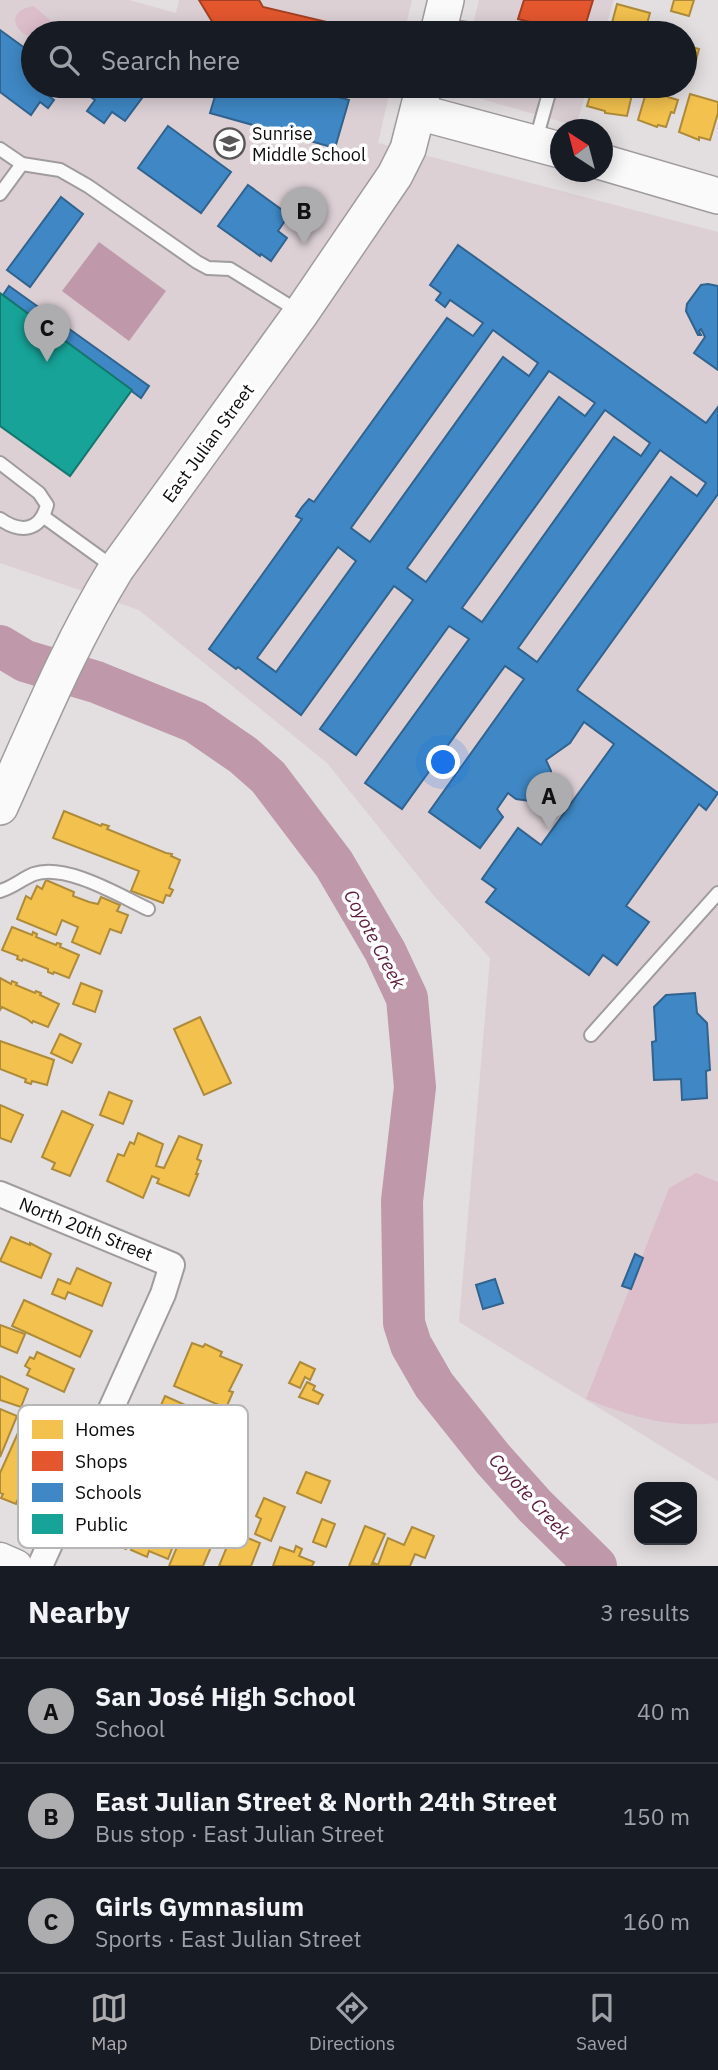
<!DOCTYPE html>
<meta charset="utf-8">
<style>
body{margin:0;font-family:"IBM Plex Sans",sans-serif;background:#20242c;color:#f1f3f6}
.controls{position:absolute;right:21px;bottom:21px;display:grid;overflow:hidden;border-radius:14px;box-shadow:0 4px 18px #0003}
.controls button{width:63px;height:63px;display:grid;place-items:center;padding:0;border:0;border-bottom:2px solid #363941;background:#171b24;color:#f1f3f6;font:35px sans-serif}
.compass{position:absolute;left:550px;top:119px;width:63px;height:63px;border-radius:50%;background:#171b24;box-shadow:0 4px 18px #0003;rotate:324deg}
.you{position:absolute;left:444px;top:763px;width:24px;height:24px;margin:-18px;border:5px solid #fff;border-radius:50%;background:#1a73e8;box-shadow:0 0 0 10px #1a73e833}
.badge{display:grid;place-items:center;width:46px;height:46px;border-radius:50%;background:#adacae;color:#111;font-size:23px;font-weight:700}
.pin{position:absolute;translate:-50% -58px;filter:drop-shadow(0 2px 4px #0008)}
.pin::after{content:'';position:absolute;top:37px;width:24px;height:21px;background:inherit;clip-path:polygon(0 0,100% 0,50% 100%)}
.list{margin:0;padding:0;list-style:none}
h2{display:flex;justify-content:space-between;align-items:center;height:91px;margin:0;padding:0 28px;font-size:30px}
h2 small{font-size:23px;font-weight:400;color:#9ea1a6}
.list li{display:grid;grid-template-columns:46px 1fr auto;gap:21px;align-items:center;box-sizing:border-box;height:105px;padding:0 28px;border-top:2px solid #363941}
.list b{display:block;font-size:26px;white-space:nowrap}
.list p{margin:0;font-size:23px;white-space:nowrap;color:#9ea1a6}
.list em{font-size:23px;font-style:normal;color:#9ea1a6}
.icon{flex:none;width:38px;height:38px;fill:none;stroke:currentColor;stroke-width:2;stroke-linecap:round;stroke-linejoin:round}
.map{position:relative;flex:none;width:718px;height:1566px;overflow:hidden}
.search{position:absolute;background:#171b24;box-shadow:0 4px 18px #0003;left:21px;right:21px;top:21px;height:77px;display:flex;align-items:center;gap:18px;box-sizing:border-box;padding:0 24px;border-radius:38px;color:#9ea1a6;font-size:26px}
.sheet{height:406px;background:#171b24}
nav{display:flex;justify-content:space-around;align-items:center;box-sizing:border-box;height:98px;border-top:2px solid #363941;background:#171b24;font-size:19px;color:#9ea1a6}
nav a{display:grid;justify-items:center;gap:4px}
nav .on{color:#adacae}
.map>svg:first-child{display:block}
.built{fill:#dcd0d5}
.green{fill:#dcbeca}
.water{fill:#bf99a9}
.homes{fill:#f2c14e;stroke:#ae8b3a;stroke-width:2}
.shops{fill:#e4572e;stroke:#a44024;stroke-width:2}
.schools{fill:#3f88c5;stroke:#31638e;stroke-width:2;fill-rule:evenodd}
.public{fill:#17a398;stroke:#15766e;stroke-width:2}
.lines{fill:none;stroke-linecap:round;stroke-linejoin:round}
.river{stroke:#bf99a9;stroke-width:42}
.service-casing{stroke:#a09c9d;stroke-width:16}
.minor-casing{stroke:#a09c9d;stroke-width:28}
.tertiary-casing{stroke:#a09c9d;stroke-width:35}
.secondary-casing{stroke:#a09c9d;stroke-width:38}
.service{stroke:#fbfafa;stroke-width:12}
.minor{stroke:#fbfafa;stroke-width:24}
.tertiary{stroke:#fbfafa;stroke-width:32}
.secondary{stroke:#fbfafa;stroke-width:35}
.labels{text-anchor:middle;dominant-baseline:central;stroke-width:7;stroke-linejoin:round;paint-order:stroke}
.poi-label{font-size:18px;fill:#0f0c0d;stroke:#fff;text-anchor:start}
.street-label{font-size:18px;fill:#0f0c0d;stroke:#fff}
.water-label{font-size:19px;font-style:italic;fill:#5e1d3e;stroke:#fff}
.key{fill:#fff;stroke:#b7b6b6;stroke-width:2}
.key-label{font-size:19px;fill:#0f0c0d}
</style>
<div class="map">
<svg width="718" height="1566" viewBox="0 0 718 1566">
<rect width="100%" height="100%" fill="#e3dee0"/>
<g class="built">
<path d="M0 0H129L176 13 179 0H412L404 33H33V86H391L378 143 718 232V1481L459 1322 490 958 435 897 327 763 139 610 0 563Z"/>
<path d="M479 0H614L604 33H471Z"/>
<path d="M459 86H588L576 126 457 92Z"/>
</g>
<g class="green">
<path d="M34 6 53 23 84 25 91 33H33V38C11 31 7 10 34 6Z"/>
<path d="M696 1173 718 1182V1423C667 1428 633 1417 586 1399L669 1188Z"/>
</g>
<path class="water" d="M99 242 166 291 129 341 62 291Z"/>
<g class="homes">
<path d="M674 0H694L689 16 671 11Z"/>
<path d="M617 4 650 13 645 31 635 28 632 33 625 31 627 27 612 23Z"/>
<path d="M688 46 699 49 693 72 685 70V51Z"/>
<path d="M593 86H634L627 116 605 113V111L587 106Z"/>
<path d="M648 86 670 89 668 97 678 100 674 113 671 112 666 127 658 125 657 127 638 120Z"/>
<path d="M690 94 718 102V113L710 140 699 137V140L679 132Z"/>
<path d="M64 811 101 826 102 824 109 826 107 829 166 853 172 854 171 856 180 860 169 888 173 890 170 896 166 895 163 903 131 891 139 871 53 838Z"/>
<path d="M46 880 74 892 73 896 89 902 98 904 101 897 120 905 117 911 128 915 121 933 110 929 100 954 72 942 78 927 62 920 56 935 17 919 26 896 31 899 37 886 42 889Z"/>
<path d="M12 927 32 935 33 932 37 934 36 937 56 945 57 943 61 944 60 947 79 955 69 978 54 972 53 974 48 972V969L23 959 22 961 17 959 18 956 2 950Z"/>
<path d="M0 978 11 984 12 981 17 983 16 985 35 993 36 991 41 993 40 995 59 1004 48 1027 33 1021 32 1023 27 1019 2 1007 0 1010Z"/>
<path d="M81 983 102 991 95 1012 73 1004Z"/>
<path d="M200 1017 231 1083 204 1095 174 1029Z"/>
<path d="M60 1034 81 1044 72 1063 51 1053Z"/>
<path d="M0 1041 54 1060 47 1085 32 1081 31 1084 25 1082 26 1079 0 1069Z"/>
<path d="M109 1092 132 1101 123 1124 100 1115Z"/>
<path d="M0 1105 23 1115 11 1142 0 1138Z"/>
<path d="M62 1111 93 1125 70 1176 52 1169 55 1163 42 1157Z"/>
<path d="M138 1133 163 1144 156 1166 164 1168 179 1136 202 1145 197 1159 201 1161 196 1174H198L189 1196 157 1183 159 1179 152 1176 143 1198 107 1181 118 1154 124 1156 130 1142 134 1144Z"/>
<path d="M11 1237 30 1245V1243L51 1254 41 1278 0 1261Z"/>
<path d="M77 1268 111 1283 102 1306 68 1292 65 1299 52 1294 58 1279 70 1284Z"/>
<path d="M24 1300 92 1331 80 1357 12 1326Z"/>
<path d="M0 1325 25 1334 17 1353 0 1346Z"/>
<path d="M192 1343 203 1347 205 1344 222 1352 220 1356 242 1365 229 1391 233 1392 226 1408 174 1386Z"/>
<path d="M37 1352 74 1369 64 1392 27 1375 30 1369 25 1366 30 1357 34 1359Z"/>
<path d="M300 1362 315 1369 310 1380 305 1377 300 1388 289 1383Z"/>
<path d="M0 1376 28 1389 21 1407 0 1400Z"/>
<path d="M307 1382 315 1386 313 1390 323 1395 318 1404 299 1397Z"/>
<path d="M165 1396 221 1421 217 1438 215 1437 211 1446 154 1421Z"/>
<path d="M30 1406 57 1417 21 1503 17 1501 16 1504 1 1498 3 1494 0 1493V1473Z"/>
<path d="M0 1409 17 1416 0 1457Z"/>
<path d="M306 1472 330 1481 321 1503 297 1493Z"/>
<path d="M162 1479 187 1489 176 1515 184 1518 168 1559 149 1551 147 1557 131 1550Z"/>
<path d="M264 1498 285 1507 271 1541 255 1534 261 1519 256 1516Z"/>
<path d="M122 1502 143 1512 126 1549 90 1536 102 1507 105 1509 107 1504 117 1508 115 1514 117 1515Z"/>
<path d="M322 1519 335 1524 326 1547 313 1542Z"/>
<path d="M209 1524 219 1528 203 1566H169L185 1528 188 1529 189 1525 203 1531 204 1528 207 1529Z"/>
<path d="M365 1526 385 1534 371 1566H349Z"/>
<path d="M412 1527 434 1536 425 1558 415 1554 410 1566H373L374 1563 378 1565 388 1538 404 1545Z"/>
<path d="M233 1532 260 1543 251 1566H219Z"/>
<path d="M296 1546 302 1549 299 1556 314 1562 312 1566H273L280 1547 294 1552Z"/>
</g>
<g class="shops">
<path d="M199 0H259L263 7 369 32 219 33Z"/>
<path d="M524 0H593L583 33H573L518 19Z"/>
<path d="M503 86H538L536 94Z"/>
</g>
<g class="schools">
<path d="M0 30 33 54V86H52L46 94 54 100 48 108 40 102 31 115 0 92Z"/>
<path d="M85 86H151L125 121 112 112 104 123 87 111 95 100 82 91Z"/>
<path d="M218 86H298L349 100 335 148 210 113Z"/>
<path d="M168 126 231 172 201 213 138 168Z"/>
<path d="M248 185 289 215 278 231 287 238 271 261 261 254 260 256 218 226Z"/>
<path d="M61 197 83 214 30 287 7 270Z"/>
<path d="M458 245 706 423 718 407V494L577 690 718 793 706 810 699 804 626 906 649 922 617 965 603 955 589 975 486 902 496 889 482 879 518 828 541 845 614 744 584 722 570 743 546 760 551 771 550 784 542 795 530 801 516 799 508 793 497 809 503 817 480 848 429 812 524 679 505 666 402 809 365 783 469 639 449 626 356 755 320 729 413 600 394 586 301 715 238 667 236 669 209 649 302 519 296 516 302 507 309 499 314 502 447 318 473 336 483 323 450 300 445 307 436 300 441 293 430 285ZM493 330 538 363 529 376 503 357 370 542 351 528ZM549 371 595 403 585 416 559 397 426 582 407 568ZM605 410 650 443 641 456 614 437 482 622 462 608ZM660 450 706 483 697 496 671 477 537 662 518 648ZM338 547 356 561 276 672 257 658Z"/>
<path d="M708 284 718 286V370L694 353 705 337 701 329 699 331 701 335H698L686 311 687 304 701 285Z"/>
<path d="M9 286 149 386 141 398 3 295Z"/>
<path d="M695 993 697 1013 707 1023 710 1070 706 1071 707 1098 682 1100 681 1079 654 1080 652 1042 656 1041 654 1007 666 995Z"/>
<path d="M635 1254 643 1258 631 1289 622 1286Z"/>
<path d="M495 1279 503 1303 483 1309 476 1285Z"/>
</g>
<path class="public" d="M0 293 132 390 70 476 0 426Z"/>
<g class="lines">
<path class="river" d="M0 646 25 661 96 682 195 722 243 755 268 777 334 864 385 951 407 998 415 1087 402 1201 404 1323 411 1345 434 1385 493 1459 535 1506 596 1566"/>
<defs>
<g id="service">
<path d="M441 25 493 33"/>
<path d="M535 143 551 86"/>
<path d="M0 149 22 164 60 170 88 186 197 262 208 268 230 269 298 311"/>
<path d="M0 194 22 164"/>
<path d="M0 463 39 493 47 505C40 532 20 533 0 519"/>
<path d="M44 517 116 569"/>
<path d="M0 891C14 887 23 878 34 874 66 863 120 896 148 909"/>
<path d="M591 1035 718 893"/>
</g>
<path id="minor" d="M0 1194 172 1265 163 1294 40 1566"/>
<path id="tertiary" d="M0 1559 16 1566"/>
<g id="secondary">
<path d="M438 33 446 0"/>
<path d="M418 112 560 150"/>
<path d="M602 162 718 196"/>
<path d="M0 807C36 727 70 644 116 569L301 313 395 175 408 149 424 86"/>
</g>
</defs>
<use href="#service" class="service-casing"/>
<use href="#minor" class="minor-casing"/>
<use href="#tertiary" class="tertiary-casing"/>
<use href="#secondary" class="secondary-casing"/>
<use href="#service" class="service"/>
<use href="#minor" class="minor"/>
<use href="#tertiary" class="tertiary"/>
<use href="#secondary" class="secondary"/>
</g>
<defs>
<symbol id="school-ring" viewBox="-11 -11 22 22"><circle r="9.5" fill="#fff" stroke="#595657" stroke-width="1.5"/><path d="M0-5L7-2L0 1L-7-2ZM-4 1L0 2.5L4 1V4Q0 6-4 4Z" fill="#595657"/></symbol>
</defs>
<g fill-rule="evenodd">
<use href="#school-ring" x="212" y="126" width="35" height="35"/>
</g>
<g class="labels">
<g class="poi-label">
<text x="252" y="133">Sunrise<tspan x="252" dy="21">Middle School</tspan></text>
</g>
<g class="street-label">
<text transform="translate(208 443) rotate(-54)">East Julian Street</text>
<text transform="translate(86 1229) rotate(22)">North 20th Street</text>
</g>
<g class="water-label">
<text transform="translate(375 939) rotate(62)">Coyote Creek</text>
<text transform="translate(530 1496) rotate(47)">Coyote Creek</text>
</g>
</g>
<rect x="18" y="1405" width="230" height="143" rx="10" class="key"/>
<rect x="32" y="1420" width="31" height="19" fill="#f2c14e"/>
<rect x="32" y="1451" width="31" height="20" fill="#e4572e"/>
<rect x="32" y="1483" width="31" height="19" fill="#3f88c5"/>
<rect x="32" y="1514" width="31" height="20" fill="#17a398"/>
<g class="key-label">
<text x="75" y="1436">Homes</text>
<text x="75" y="1468">Shops</text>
<text x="75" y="1499">Schools</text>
<text x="75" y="1531">Public</text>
</g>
</svg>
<div class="controls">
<button><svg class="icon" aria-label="layers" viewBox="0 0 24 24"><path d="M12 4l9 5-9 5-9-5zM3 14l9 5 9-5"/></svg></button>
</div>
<svg class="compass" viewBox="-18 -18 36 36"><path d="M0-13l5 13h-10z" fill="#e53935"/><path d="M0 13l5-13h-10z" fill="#9ea1a6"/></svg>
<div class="you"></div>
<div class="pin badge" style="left:549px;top:830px">A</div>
<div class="pin badge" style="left:304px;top:245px">B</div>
<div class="pin badge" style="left:47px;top:362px">C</div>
<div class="search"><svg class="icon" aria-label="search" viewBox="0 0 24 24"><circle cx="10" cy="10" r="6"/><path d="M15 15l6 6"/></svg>Search here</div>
</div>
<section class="sheet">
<h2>Nearby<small>3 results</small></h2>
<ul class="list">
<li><span class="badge">A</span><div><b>San José High School</b><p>School</p></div><em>40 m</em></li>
<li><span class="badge">B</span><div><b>East Julian Street &amp; North 24th Street</b><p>Bus stop · East Julian Street</p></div><em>150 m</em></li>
<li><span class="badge">C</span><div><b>Girls Gymnasium</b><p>Sports · East Julian Street</p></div><em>160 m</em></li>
</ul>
</section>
<nav>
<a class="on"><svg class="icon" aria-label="map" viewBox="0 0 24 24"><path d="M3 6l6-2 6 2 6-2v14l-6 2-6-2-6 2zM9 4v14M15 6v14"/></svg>Map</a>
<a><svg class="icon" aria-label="directions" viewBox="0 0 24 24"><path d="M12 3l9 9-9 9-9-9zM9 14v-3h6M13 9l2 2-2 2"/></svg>Directions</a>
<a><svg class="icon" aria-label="saved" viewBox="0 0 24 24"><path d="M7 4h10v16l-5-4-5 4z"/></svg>Saved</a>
</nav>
